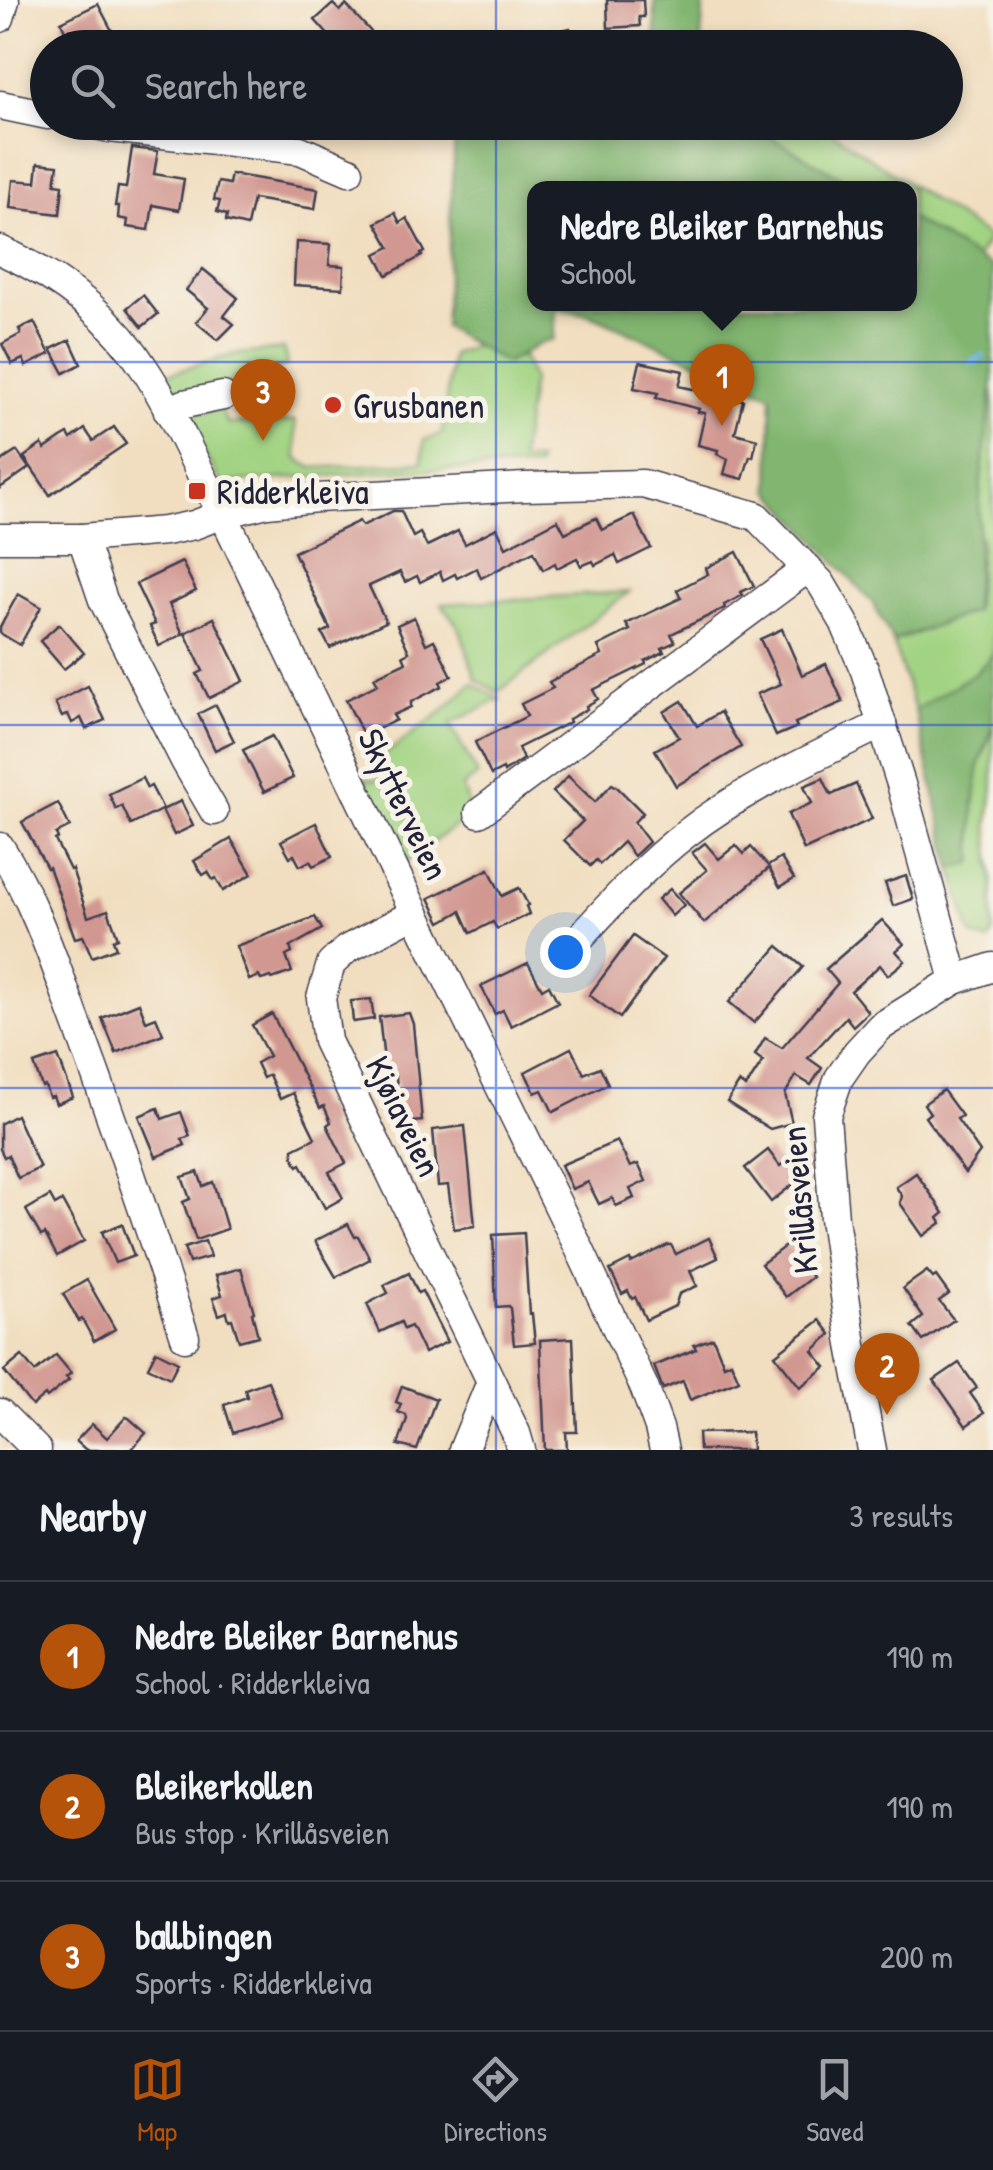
<!DOCTYPE html>
<meta charset="utf-8">
<style>
body{margin:0;font-family:"Patrick Hand",sans-serif;background:#242831;color:#f1f3f6}
.you{position:absolute;left:565px;top:952px;width:35px;height:35px;margin:-25px;border:8px solid #fff;border-radius:50%;background:#1a73e8;box-shadow:0 0 0 15px #1a73e833}
.badge{display:grid;place-items:center;width:65px;height:65px;border-radius:50%;background:#b45309;color:#fff;font-size:32px;font-weight:700}
.pin{position:absolute;translate:-50% -82px;filter:drop-shadow(0 2px 5px #0008)}
.pin::after{content:'';position:absolute;top:52px;width:35px;height:30px;background:inherit;clip-path:polygon(0 0,100% 0,50% 100%)}
.popup{position:absolute;left:527px;top:181px;width:390px;height:130px;box-sizing:border-box;display:grid;place-content:center;border-radius:20px;background:#171b24;filter:drop-shadow(0 2px 8px #0005);font-size:32px;white-space:nowrap;color:#9ea1a6}
.popup b{font-size:38px;color:#f1f3f6}
.popup::after{content:'';position:absolute;left:50%;top:100%;margin-left:-20px;border:20px solid transparent;border-top-color:#171b24}
.list{margin:0;padding:0;list-style:none}
h2{display:flex;justify-content:space-between;align-items:center;height:130px;margin:0;padding:0 40px;font-size:42px}
h2 small{font-size:32px;font-weight:400;color:#9ea1a6}
.list li{display:grid;grid-template-columns:65px 1fr auto;gap:30px;align-items:center;box-sizing:border-box;height:150px;padding:0 40px;border-top:2px solid #363941}
.list b{display:block;font-size:38px;white-space:nowrap}
.list p{margin:0;font-size:32px;white-space:nowrap;color:#9ea1a6}
.list em{font-size:32px;font-style:normal;color:#9ea1a6}
.icon{flex:none;width:55px;height:55px;fill:none;stroke:currentColor;stroke-width:2;stroke-linecap:round;stroke-linejoin:round}
.map{position:relative;flex:none;width:993px;height:1450px;overflow:hidden}
.search{position:absolute;background:#171b24;box-shadow:0 5px 15px #0003;left:30px;right:30px;top:30px;height:110px;display:flex;align-items:center;gap:25px;box-sizing:border-box;padding:0 35px;border-radius:55px;color:#9ea1a6;font-size:38px}
.sheet{height:580px;background:#171b24}
nav{display:flex;justify-content:space-around;align-items:center;box-sizing:border-box;height:140px;border-top:2px solid #363941;background:#171b24;font-size:28px;color:#9ea1a6}
nav a{display:grid;justify-items:center;gap:5px}
nav .on{color:#b45309}
.map>svg:first-child{display:block}
.green{fill:#a2d382;stroke:#627a5e;stroke-width:2.5}
.forest{fill:#81b570;stroke:#526c56;stroke-width:2.5}
.lines{fill:none;stroke-linecap:round;stroke-linejoin:round}
.stream{stroke:#7cb8ee;stroke-width:6}
.building{fill:#d19791}
.minor-casing{stroke:#413e4f;stroke-width:31}
.minor{stroke:#fff;stroke-width:28}
.grid{fill:none;stroke:#1d4ed8;stroke-width:2.5;stroke-opacity:0.55}
.poi-dot{fill:#c8321e;stroke:#f7f3e8;stroke-width:4}
.labels{text-anchor:middle;dominant-baseline:central;stroke-width:10;stroke-linejoin:round;paint-order:stroke}
.poi-label{font-size:35px;fill:#22223b;stroke:#f7f3e8;text-anchor:start}
.street-label{font-size:35px;fill:#22223b;stroke:#f7f3e8}
</style>
<div class="map">
<svg width="993" height="1450" viewBox="0 0 993 1450">
<rect width="100%" height="100%" fill="#f7f3e8"/>
<filter id="ink" filterUnits="userSpaceOnUse"><feTurbulence type="fractalNoise" baseFrequency=".01" numOctaves="2"/><feDisplacementMap in="SourceGraphic" scale="20" xChannelSelector="R" yChannelSelector="G"/><feConvolveMatrix kernelMatrix="1 2 1 2 8 2 1 2 1" color-interpolation-filters="sRGB"/></filter>
<filter id="wash" filterUnits="userSpaceOnUse"><feTurbulence type="fractalNoise" baseFrequency=".0048" numOctaves="4" result="noise"/><feDisplacementMap in="SourceGraphic" scale="40" xChannelSelector="R" yChannelSelector="G"/><feGaussianBlur stdDeviation="2.25" result="paint"/><feColorMatrix in="noise" values="0 0 0 0 0 0 0 0 0 0 0 0 0 0 0 0 0 1.4 0 .05"/><feComposite in="paint" operator="in"/></filter>
<g filter="url(#wash)">
<rect width="100%" height="100%" fill="#f1dec0"/>
<g class="green">
<path d="M762 123H818L989 238 976 258 910 218V188H859L767 135Z"/>
<path d="M476 346 506 362 523 356 532 380 520 460 538 461 537 467 398 471 221 483 183 417 220 408 228 424 295 421 297 458 312 468 422 462 424 440 442 434 452 354Z"/>
<path d="M284 349 287 366 180 398 157 377 232 355Z"/>
<path d="M977 377 993 389V654L977 672 915 710 893 642 974 611 976 603 981 538 972 531Z"/>
<path d="M629 592 498 692 476 679 460 629 442 604Z"/>
<path d="M472 683 500 699 450 724 478 775 462 787C467 798 471 807 465 819L403 864 364 778 376 780 380 778 381 760 385 754 443 711Z"/>
<path d="M993 727V786L988 827 993 881V932L990 940 987 941 973 936 969 928 952 868 973 863 974 805 979 765Z"/>
</g>
<g class="forest">
<path d="M654 0H704L701 39 708 47H648L656 41Z"/>
<path d="M456 123H762L767 135 859 188H534V304H910V218L993 268V383L981 478 974 611 893 641 872 602 770 490 772 395 591 315 556 308 554 339 543 342 506 363 444 327Z"/>
<path d="M993 654V727L979 765 974 805 973 863 952 868 915 710 977 672Z"/>
</g>
<g class="lines">
<path class="stream" d="M972 362 983 356"/>
</g>
<g id="blocks">
<g class="building">
<path d="M607 0H643L644 17H639L640 26 608 28Z"/>
<path d="M98 4 121 48H73L61 22Z"/>
<path d="M333 4 340 11 346 5 386 48H340L315 20Z"/>
<path d="M570 28 575 48H488L512 30 520 41Z"/>
<path d="M132 148 158 151 154 174 184 179 179 210 153 205 149 230 127 227 128 220 118 218 119 206H115L118 187 126 188Z"/>
<path d="M38 163 58 165 55 184 63 185 60 214 10 208 13 180 36 182Z"/>
<path d="M231 174 318 189 315 209 253 199 247 226 226 221 227 215 217 212 220 201 214 200 218 182 229 184Z"/>
<path d="M395 213 400 223 407 218 425 252 421 254 422 256 387 275 376 254 390 247 376 223Z"/>
<path d="M296 242 331 244 329 265 344 266 343 288 294 285Z"/>
<path d="M203 269 238 298 224 316 234 324 218 340 196 322 208 308 186 290Z"/>
<path d="M143 295 158 314 142 327 127 308Z"/>
<path d="M34 322 50 354 26 366 23 359 12 364 2 344 21 334 19 329Z"/>
<path d="M70 340 81 364 64 373 51 349Z"/>
<path d="M640 362 683 371 679 386 743 400 735 433 757 439 753 457 750 456 743 479 724 474 728 459 717 454 718 450 698 445 705 413 698 412 699 409 656 398 658 393 634 388Z"/>
<path d="M114 427 126 444 50 495 24 457 42 444 45 449 61 438 68 434 71 439 85 429 93 441Z"/>
<path d="M17 451 29 468 0 488V462Z"/>
<path d="M393 511H401L413 537 420 533 427 546 458 531 465 544 497 528 506 547 558 520 565 533 596 518 602 530 634 515 651 548 619 564 615 555 595 565 593 561 581 566 577 558 557 568 555 563 543 570 534 551 481 578 477 568 457 578 455 574 443 580 440 572 420 582 417 576 405 582 400 572 369 586 386 622 330 648 322 633 330 629 294 552 359 521 362 526Z"/>
<path d="M737 552 754 586 741 592 743 595 724 605 725 608 671 634 675 642 662 648 664 652 645 661 646 664 593 690 598 699 586 706 587 709 569 719 570 722 518 748 523 759 504 772 503 769 491 775 475 742 527 716 521 704 553 688 549 682 602 655 598 646 630 630 626 624 681 598 677 590 708 574 706 568Z"/>
<path d="M182 562 196 591 169 604 183 634 159 646 150 626 155 624 136 584Z"/>
<path d="M18 594 41 607 20 645 0 633V627Z"/>
<path d="M414 617 426 644 434 640 452 676 440 682 442 686 411 702V707L393 715 396 720 364 736 346 700 378 684 374 677 406 662 403 655 409 652 397 625Z"/>
<path d="M214 618 244 681 209 698 197 674 203 671 185 633Z"/>
<path d="M59 624 84 653 64 669 40 641Z"/>
<path d="M782 629 802 675 826 664 843 702 795 723 797 727 776 736 757 694 781 684 760 639Z"/>
<path d="M88 686 105 720 86 729 81 718 72 723 68 714 62 717 55 703Z"/>
<path d="M682 701 697 726 720 712 741 747 676 786 655 750 679 737 664 712Z"/>
<path d="M216 705 234 741 215 750 198 714Z"/>
<path d="M272 736 293 778 264 792 243 750Z"/>
<path d="M568 776 595 802 612 784 617 787 643 813 634 822 649 842 634 856 623 842 600 864 596 860 590 866 564 840 583 821 553 792Z"/>
<path d="M142 778 147 788 151 786 163 809 131 825 122 806 116 809 109 794Z"/>
<path d="M823 778 831 795 856 784 872 819 804 850 788 814 812 803 804 786Z"/>
<path d="M181 801 193 826 174 835 162 810Z"/>
<path d="M58 803 70 827 56 834 58 838 55 840 70 870 72 869 88 917 108 910 118 938 113 940 116 948 92 957 83 936 75 938 49 867 47 868 22 822Z"/>
<path d="M316 823 332 857 313 866 310 861 300 866 294 855 290 857 281 841Z"/>
<path d="M231 839 252 874 223 891 216 878 213 880 208 872 203 875 194 861Z"/>
<path d="M705 843 719 859 736 845 744 854 751 847 768 866 781 858 794 879 780 887 769 868 704 923 679 893 707 870 692 853Z"/>
<path d="M489 869 502 896 519 888 528 905 526 906 529 914 497 929 493 922 471 933 461 911 441 922 429 898Z"/>
<path d="M906 876 913 899 893 906 885 883Z"/>
<path d="M670 889 684 905 672 916 658 899Z"/>
<path d="M315 917 322 929 290 947 292 953 286 956 292 972 272 979 271 977 261 980 259 976 249 980 236 946Z"/>
<path d="M882 920 904 944 896 951 905 961 888 975 880 965 851 991 868 1012 853 1026 846 1017 808 1058 822 1068 811 1085 796 1076 785 1094 792 1123 770 1129 727 1102 739 1083 746 1087 763 1061 755 1055 765 1038 782 1048 838 983 826 969Z"/>
<path d="M633 936 664 958 620 1018 589 995Z"/>
<path d="M778 946 803 967 754 1023 729 1002Z"/>
<path d="M528 963 542 989 549 985 558 1002 511 1026 503 1010 495 1014 481 986Z"/>
<path d="M371 999 374 1019 353 1022 351 1001Z"/>
<path d="M139 1003 146 1021 156 1017 163 1034 116 1053 102 1018Z"/>
<path d="M409 1013 413 1024 422 1121 400 1123 396 1077 386 1078 379 1017Z"/>
<path d="M272 1014 320 1108 324 1106 331 1122 327 1125 346 1163 329 1172 343 1198 325 1208 301 1164 298 1166 293 1156V1149L315 1138 293 1093 280 1099 269 1075 263 1078 256 1063 269 1056 252 1025Z"/>
<path d="M571 1048 584 1074 600 1067 608 1084 553 1112 542 1090 535 1093 525 1072Z"/>
<path d="M58 1056 73 1097 56 1104 53 1096 49 1097 45 1086 42 1087 34 1064Z"/>
<path d="M943 1090 962 1116 957 1119 980 1152 965 1173 925 1117 930 1113 924 1104Z"/>
<path d="M158 1108 162 1119 181 1112 190 1136 182 1139 185 1145 156 1157 139 1116Z"/>
<path d="M16 1115 40 1168 18 1178 8 1155 4 1157 0 1149V1124Z"/>
<path d="M465 1126 475 1226 454 1229 448 1185 438 1186 433 1130Z"/>
<path d="M617 1141 630 1167 638 1164 646 1181 630 1189 634 1198 616 1206 612 1198 599 1204 588 1182 572 1189 561 1165Z"/>
<path d="M768 1150 780 1166 784 1163 811 1162 812 1185H792L771 1202 745 1168Z"/>
<path d="M198 1172 203 1186 213 1182 227 1229 196 1240 183 1202 190 1199 182 1177Z"/>
<path d="M916 1173 944 1213 938 1218 941 1223 923 1236 900 1203 902 1196 896 1187Z"/>
<path d="M50 1196 55 1205 62 1201 84 1241 57 1256 45 1234 41 1236 26 1210Z"/>
<path d="M122 1224 134 1256 115 1263 102 1232Z"/>
<path d="M348 1224 355 1237 358 1236 370 1259 336 1277 315 1241Z"/>
<path d="M524 1233 529 1314H532L535 1343 514 1345 510 1308 508 1306 496 1307 493 1235Z"/>
<path d="M709 1238 718 1258 690 1271 697 1286 679 1294 675 1306 646 1320 635 1297 632 1299 628 1291 622 1294 610 1270 630 1260 631 1263 668 1245H671L676 1254Z"/>
<path d="M205 1241 210 1257 189 1263 184 1248Z"/>
<path d="M788 1244 812 1277 786 1297 761 1264Z"/>
<path d="M241 1268 254 1312 252 1313 258 1336 239 1341 232 1319 229 1320 227 1312 219 1315 213 1298 222 1295 216 1275Z"/>
<path d="M927 1271 933 1278 936 1276 949 1294 939 1301 954 1320 923 1341 912 1326 923 1317 903 1288Z"/>
<path d="M409 1273 418 1293 422 1291 447 1342 424 1353 411 1326 404 1329 401 1322 380 1332 367 1304 388 1293 384 1285Z"/>
<path d="M87 1280 115 1329 94 1341 82 1319 79 1321 63 1294Z"/>
<path d="M820 1320 831 1334 813 1351 826 1367 800 1387 775 1355Z"/>
<path d="M573 1338 577 1432H566L567 1450H545L540 1340Z"/>
<path d="M713 1338 724 1365 731 1362 739 1380 690 1400 683 1381 663 1389 654 1366 696 1349 694 1345Z"/>
<path d="M156 1351 178 1362 170 1378 148 1367Z"/>
<path d="M56 1355 71 1373 66 1377 69 1380 47 1398 45 1395 32 1406 4 1371 22 1356 35 1372Z"/>
<path d="M959 1363 977 1388 970 1393 984 1413 966 1426 934 1380Z"/>
<path d="M268 1381 282 1417 233 1433 224 1405 247 1397 245 1389Z"/>
<path d="M402 1386 436 1399 417 1450 398 1445 407 1419 406 1415 398 1412 401 1404 396 1402Z"/>
<path d="M126 1417 129 1418 146 1433 131 1450H86L76 1441 92 1424 107 1438Z"/>
<path d="M751 1432 752 1450H699L698 1433Z"/>
</g>
</g>
</g>
<g filter="url(#ink)">
<use href="#blocks" fill-opacity="0" stroke="#413e4f" stroke-width="2.5"/>
<g class="lines">
<defs>
<g id="minor">
<path d="M0 18 5 0"/>
<path d="M0 105 48 115"/>
<path d="M83 122 110 128 300 150 349 171"/>
<path d="M0 250C60 277 111 315 146 371 176 416 195 468 223 514L415 913 578 1246 644 1387 659 1428 664 1450"/>
<path d="M168 411 184 404 223 396"/>
<path d="M0 538H82L165 531 194 525 223 514 267 503 317 498 525 487 643 484 756 516 821 583 844 622 865 671 901 784 955 980"/>
<path d="M82 538 103 600 185 761 214 811"/>
<path d="M479 813 808 568"/>
<path d="M0 847C33 899 53 958 74 1016 114 1122 150 1229 185 1337"/>
<path d="M415 913 347 949 331 964 321 998 327 1041 516 1433 521 1450"/>
<path d="M572 946C609 906 644 866 687 833 746 787 816 757 882 724"/>
<path d="M0 1413 37 1450"/>
<path d="M463 1450 491 1382"/>
<path d="M872 1450 852 1345 834 1218 826 1116 839 1078 857 1052 880 1027 955 980 993 967"/>
</g>
</defs>
<use href="#minor" class="minor-casing"/>
<use href="#minor" class="minor"/>
</g>
</g>
<path class="grid" d="M496 0V48M496 122V1450M0 362H993M0 725H993M0 1088H993"/>
<g class="poi-dot">
<circle cx="333" cy="405" r="10"/>
<rect x="187" y="481" width="20" height="20" rx="5"/>
</g>
<g class="labels">
<g class="poi-label">
<text x="353" y="405">Grusbanen</text>
<text x="217" y="491">Ridderkleiva</text>
</g>
<g class="street-label">
<text transform="translate(404 804) rotate(64)">Skytterveien</text>
<text transform="translate(404 1116) rotate(64)">Kjøiaveien</text>
<text transform="translate(799 1200) rotate(-95)">Krillåsveien</text>
</g>
</g>
</svg>
<div class="you"></div>
<div class="pin badge" style="left:722px;top:426px">1</div>
<div class="popup"><b>Nedre Bleiker Barnehus</b>School</div>
<div class="pin badge" style="left:887px;top:1415px">2</div>
<div class="pin badge" style="left:263px;top:441px">3</div>
<div class="search"><svg class="icon" aria-label="search" viewBox="0 0 24 24"><circle cx="10" cy="10" r="6"/><path d="M15 15l6 6"/></svg>Search here</div>
</div>
<section class="sheet">
<h2>Nearby<small>3 results</small></h2>
<ul class="list">
<li><span class="badge">1</span><div><b>Nedre Bleiker Barnehus</b><p>School · Ridderkleiva</p></div><em>190 m</em></li>
<li><span class="badge">2</span><div><b>Bleikerkollen</b><p>Bus stop · Krillåsveien</p></div><em>190 m</em></li>
<li><span class="badge">3</span><div><b>ballbingen</b><p>Sports · Ridderkleiva</p></div><em>200 m</em></li>
</ul>
</section>
<nav>
<a class="on"><svg class="icon" aria-label="map" viewBox="0 0 24 24"><path d="M3 6l6-2 6 2 6-2v14l-6 2-6-2-6 2zM9 4v14M15 6v14"/></svg>Map</a>
<a><svg class="icon" aria-label="directions" viewBox="0 0 24 24"><path d="M12 3l9 9-9 9-9-9zM9 14v-3h6M13 9l2 2-2 2"/></svg>Directions</a>
<a><svg class="icon" aria-label="saved" viewBox="0 0 24 24"><path d="M7 4h10v16l-5-4-5 4z"/></svg>Saved</a>
</nav>
